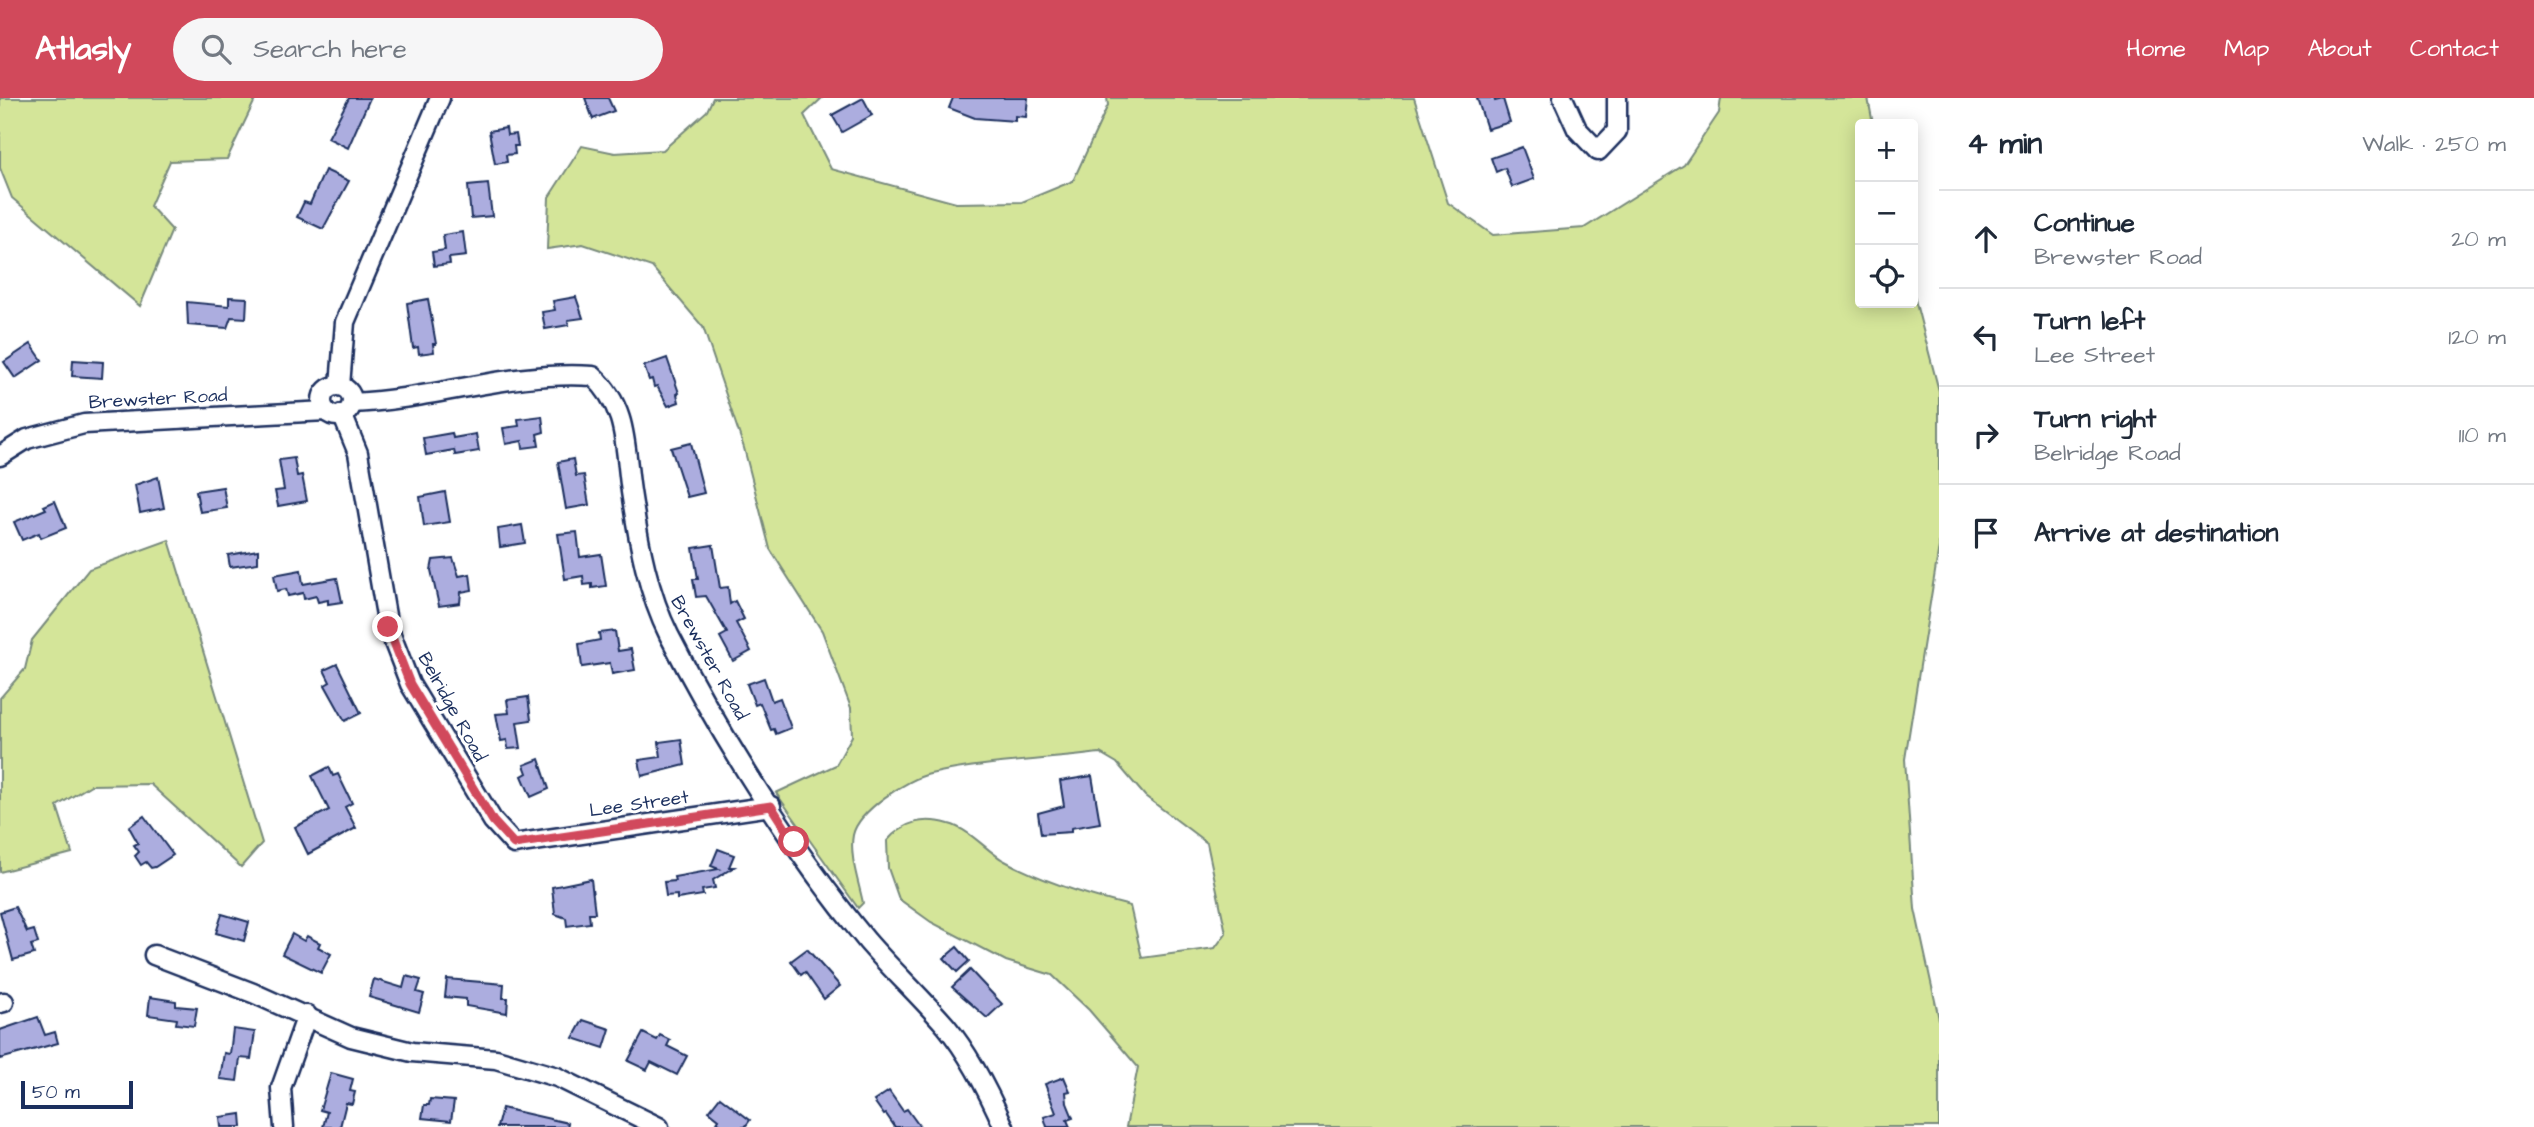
<!DOCTYPE html>
<meta charset="utf-8">
<style>
body{margin:0;font-family:"Architects Daughter",sans-serif;background:#f6f6f7;color:#1f2937}
.controls{position:absolute;right:21px;top:21px;display:grid;overflow:hidden;border-radius:7px;box-shadow:0 4px 18px #0003}
.controls button{width:63px;height:63px;display:grid;place-items:center;padding:0;border:0;border-bottom:2px solid #e0e1e3;background:#fff;color:#1f2937;font:35px sans-serif}
.scale{position:absolute;left:21px;bottom:18px;width:112px;box-sizing:border-box;padding-left:7px;border:4px solid #1b2f5e;border-top:0;font-size:19px;line-height:24px;white-space:nowrap;color:#1b2f5e;-webkit-text-stroke:5px #fff;paint-order:stroke}
.stop{position:absolute;width:21px;height:21px;margin:-16px;border:5px solid #d1495b;border-radius:50%;background:#fff}
.stop.end{background:#d1495b;border-color:#fff;box-shadow:0 2px 7px #0008}
.list{margin:0;padding:0;list-style:none}
h2{display:flex;justify-content:space-between;align-items:center;height:91px;margin:0;padding:0 28px;font-size:30px}
h2 small{font-size:23px;font-weight:400;color:#747a83}
.list li{display:grid;grid-template-columns:46px 1fr auto;gap:21px;align-items:center;box-sizing:border-box;height:98px;padding:0 28px;border-top:2px solid #e0e1e3}
.list b{display:block;font-size:26px;white-space:nowrap}
.list p{margin:0;font-size:23px;white-space:nowrap;color:#747a83}
.list em{font-size:23px;font-style:normal;color:#747a83}
.icon{flex:none;width:38px;height:38px;fill:none;stroke:currentColor;stroke-width:2;stroke-linecap:round;stroke-linejoin:round}
.map{position:relative;flex:none;width:1939px;height:1029px;overflow:hidden}
header{display:flex;align-items:center;gap:42px;box-sizing:border-box;height:98px;padding:0 35px;background:#d1495b;color:#fff}
header strong{font-size:33px}
nav{display:flex;gap:38px;margin-inline-start:auto;font-size:24px}
.search{width:490px;height:63px;background:#f6f6f7;display:flex;align-items:center;gap:18px;box-sizing:border-box;padding:0 24px;border-radius:38px;color:#747a83;font-size:26px}
main{display:flex}
aside{flex:1;background:#fff}
.map>svg:first-child{display:block}
.green{fill:#d4e599;stroke:#788a7c;stroke-width:2}
.building{fill:#acaddf;stroke:#1b2f5e;stroke-width:2}
.lines{fill:none;stroke-linecap:round;stroke-linejoin:round}
.minor-casing{stroke:#1b2f5e;stroke-width:23}
.minor{stroke:#fff;stroke-width:18}
.route{stroke:#d1495b;stroke-width:9}
.labels{text-anchor:middle;dominant-baseline:central;stroke-width:6;stroke-linejoin:round;paint-order:stroke}
.street-label{font-size:19px;fill:#1b2f5e;stroke:#fff}
</style>
<header>
<strong>Atlasly</strong>
<div class="search"><svg class="icon" aria-label="search" viewBox="0 0 24 24"><circle cx="10" cy="10" r="6"/><path d="M15 15l6 6"/></svg>Search here</div>
<nav><a>Home</a><a>Map</a><a>About</a><a>Contact</a></nav>
</header>
<main>
<div class="map">
<svg width="1939" height="1029" viewBox="0 0 1939 1029">
<rect width="100%" height="100%" fill="#fff"/>
<filter id="ink" filterUnits="userSpaceOnUse"><feTurbulence type="fractalNoise" baseFrequency=".0143" numOctaves="2"/><feDisplacementMap in="SourceGraphic" scale="14" xChannelSelector="R" yChannelSelector="G"/><feConvolveMatrix kernelMatrix="1 2 1 2 8 2 1 2 1" color-interpolation-filters="sRGB"/></filter>
<g filter="url(#ink)">
<g class="green">
<path d="M0 0H256L227 61 170 63 150 108 172 132 140 208 12 100 0 70Z"/>
<path d="M713 0H822L804 17 831 71 956 105 1022 104 1073 83 1108 7 1107 0H1414L1448 105 1493 137 1584 130 1684 67 1719 15 1721 0H1868L1873 26H1860V205H1913V194L1939 293V449L1905 661 1915 811 1939 921V1029H1126L1138 969 1089 912 1052 877 1006 863 931 824 899 801 888 770 887 743C904 723 924 719 949 726 969 731 986 752 1003 762 1043 784 1085 797 1130 808L1142 860 1215 850 1226 835 1207 745 1145 698 1117 665 1100 655C1044 662 985 664 930 676 907 681 858 713 853 737 849 758 859 785 863 805L858 810 776 695 836 667 852 638 851 610 822 533 770 451 744 350 703 229 652 169 583 146 547 151 549 99 582 48 615 55 663 52 707 13Z"/>
<path d="M169 442 262 745 241 769 150 686 91 687 57 708 72 755 0 774V600L25 571 32 542 89 471Z"/>
</g>
<g class="building">
<path d="M349 0H370L348 50 328 40Z"/>
<path d="M585 0H608L614 13 593 21Z"/>
<path d="M863 0 872 17 842 34 832 17Z"/>
<path d="M953 0H1028L1026 19 1015 18V23L975 20 949 10Z"/>
<path d="M1477 0H1494L1495 3 1503 1 1510 24 1487 31Z"/>
<path d="M506 30 507 37 516 36 518 48H514L515 56 506 57 507 64 495 66 489 33Z"/>
<path d="M1522 49 1534 81 1512 89 1505 70 1496 74 1491 60Z"/>
<path d="M325 72 349 83 323 131 297 119 304 104 310 106Z"/>
<path d="M488 86 492 118 471 120 468 88Z"/>
<path d="M463 134 466 158 449 160 450 166 434 168 432 154 445 152 443 137Z"/>
<path d="M229 199 247 200 246 220 231 219 227 230 188 227 187 204 229 208Z"/>
<path d="M576 199 583 220 568 222 569 227 545 231 542 214 555 212 553 203Z"/>
<path d="M428 201 436 246H433L434 254 419 256 418 249 413 250 407 205Z"/>
<path d="M31 246 42 262 15 280 4 264Z"/>
<path d="M667 260 679 295 677 296 679 304 668 308 657 288 654 289 652 281 649 282 644 268Z"/>
<path d="M73 262 103 264 102 280 72 278Z"/>
<path d="M542 318 544 334 537 336 539 348 523 350 522 343 506 346 503 330 519 328 518 321Z"/>
<path d="M452 335 453 340 476 336 479 353 455 357 454 352 426 357 423 340Z"/>
<path d="M691 345 704 395 687 399 671 350Z"/>
<path d="M294 360 297 378 302 377 307 403 278 408 275 393 284 392 279 362Z"/>
<path d="M573 361 576 378 584 377 589 407 566 411 558 364Z"/>
<path d="M158 379 164 410 140 415 135 387Z"/>
<path d="M223 389 227 410 200 414 196 393Z"/>
<path d="M445 394 450 424 424 428 420 399Z"/>
<path d="M55 403 66 430 41 440 39 435 22 442 14 424 46 411 44 408Z"/>
<path d="M522 427 525 445 500 449 498 431Z"/>
<path d="M577 434 580 459 601 456 606 488 592 490V486L584 487 583 478 565 481 558 436Z"/>
<path d="M713 447 720 490 728 489 730 506 735 503 744 521 736 525 751 553 733 563 720 539 727 535 706 498 696 499 693 481H698L693 450Z"/>
<path d="M258 452V465L230 469 228 457Z"/>
<path d="M453 460 459 478 470 476 472 492 461 494 460 505 439 508 431 472 433 462Z"/>
<path d="M301 472 303 486 337 480 342 504 328 506V502L318 504 316 498 304 501 303 495 288 498 286 491 277 493 274 477Z"/>
<path d="M615 533 618 553 631 551 635 572 612 576 610 565 582 569 579 546 600 542 599 535Z"/>
<path d="M337 566 361 615 345 623 325 587 330 584 324 572Z"/>
<path d="M764 580 772 603 780 600 791 630 776 636 774 631 771 632 760 605 755 607 747 586Z"/>
<path d="M528 599 531 622 517 624 521 650 508 651 507 642 501 643 496 616 509 615 507 602Z"/>
<path d="M681 641 685 667 642 678 639 662 661 659 659 644Z"/>
<path d="M539 661 549 691 531 699 522 678 527 675 524 667Z"/>
<path d="M329 669 333 678 338 676 352 705 345 709 356 730 308 756 295 729 329 712 312 678Z"/>
<path d="M1092 678 1100 725 1071 730V734L1041 736 1038 715 1064 708 1060 683Z"/>
<path d="M144 718 173 757 155 769 151 770 146 764 141 767 135 758 139 754 134 747 138 745 129 729Z"/>
<path d="M718 751 734 757 729 769H734L713 782 715 790 702 792 703 797 677 801V797L666 798 664 784 675 783 674 779 719 771 711 768Z"/>
<path d="M591 781 595 815H589L590 825 567 828 566 820 555 816 552 789Z"/>
<path d="M15 809 27 834 34 832 38 845 31 847 34 856 13 862 0 814Z"/>
<path d="M222 816 249 824 244 843 216 835Z"/>
<path d="M292 836 304 843 307 838 320 845 318 849 331 856 321 875 282 856Z"/>
<path d="M957 849 969 863 957 874 944 860Z"/>
<path d="M807 851 840 888 824 901 805 874 801 877 791 863Z"/>
<path d="M970 872 1002 906 987 920 952 889Z"/>
<path d="M406 878 421 882 417 894 424 896 419 914 369 899 374 881 403 890Z"/>
<path d="M447 881 504 886 503 900H508L507 915 466 908V901L445 899Z"/>
<path d="M150 899 176 903V908L197 910 194 928 176 926 177 921 148 917Z"/>
<path d="M38 919 45 937 55 934 58 945 0 961V932Z"/>
<path d="M583 922 610 931 604 950 573 940Z"/>
<path d="M233 931 255 934 251 961 240 960 237 983 220 981 224 955 230 956Z"/>
<path d="M643 935 657 942 660 937 670 942 667 948 687 958 677 977 651 964 647 972 628 963Z"/>
<path d="M331 975 353 981 350 993 355 994 352 1006 346 1005 340 1029H323L327 1014 320 1012Z"/>
<path d="M1064 979 1070 993 1066 994 1067 1005 1073 1020 1067 1022 1070 1029H1047L1044 1019 1056 1015 1045 986Z"/>
<path d="M889 993 903 1013 907 1011 920 1029H895L886 1016 884 1017 874 1003Z"/>
<path d="M720 999 750 1022 745 1029H723L717 1024 719 1021 709 1013Z"/>
<path d="M430 1001 454 1003 451 1023 422 1020 424 1007H429Z"/>
<path d="M502 1010 568 1025 567 1029H497Z"/>
<path d="M241 1016 242 1029H221L220 1019Z"/>
</g>
<g class="lines">
<defs>
<g id="minor">
<path d="M1563 0 1577 31 1598 53 1617 33V0"/>
<path d="M340 288 345 224 440 0"/>
<circle cx="337" cy="303" r="15"/>
<path d="M352 305C433 302 512 272 593 278 630 312 624 353 632 400 639 446 648 495 669 537 722 641 792 752 867 843 892 872 921 899 946 928 970 957 989 995 1004 1029"/>
<path d="M342 316 358 355 388 529 410 586 493 723 514 746 771 708"/>
<path d="M0 358 27 341 84 326 326 313"/>
<path d="M154 857 253 895 351 939 412 954 496 961 557 979 659 1029"/>
<path d="M0 905 4 904"/>
<path d="M284 1029 281 990 307 917"/>
</g>
</defs>
<use href="#minor" class="minor-casing"/>
<use href="#minor" class="minor"/>
</g>
</g>
<g class="lines" filter="url(#ink)">
<path class="route" d="M388 529 410 586 493 723 514 746 771 708 794 744"/>
</g>
<g class="labels">
<g class="street-label">
<text transform="translate(158 301) rotate(-3)">Brewster Road</text>
<text transform="translate(709 560) rotate(61)">Brewster Road</text>
<text transform="translate(452 609) rotate(61)">Belridge Road</text>
<text transform="translate(639 706) rotate(-8)">Lee Street</text>
</g>
</g>
</svg>
<div class="controls">
<button>+</button>
<button>−</button>
<button><svg class="icon" aria-label="locate" viewBox="0 0 24 24"><circle cx="12" cy="12" r="6"/><path d="M12 2v4M12 18v4M2 12h4M18 12h4"/></svg></button>
</div>
<div class="scale">50 m</div>
<div class="stop" style="left:794px;top:744px"></div>
<div class="stop end" style="left:388px;top:529px"></div>
</div>
<aside>
<h2>4 min<small>Walk · 250 m</small></h2>
<ul class="list">
<li><svg class="icon" aria-label="ahead" viewBox="0 0 24 24"><path d="M12 20V5M6 11l6-6 6 6"/></svg><div><b>Continue</b><p>Brewster Road</p></div><em>20 m</em></li>
<li><svg class="icon" aria-label="left" viewBox="0 0 24 24"><path d="M17 20v-9H6M10 6l-5 5 5 5"/></svg><div><b>Turn left</b><p>Lee Street</p></div><em>120 m</em></li>
<li><svg class="icon" aria-label="right" viewBox="0 0 24 24"><path d="M7 20v-9h11M14 6l5 5-5 5"/></svg><div><b>Turn right</b><p>Belridge Road</p></div><em>110 m</em></li>
<li><svg class="icon" aria-label="arrive" viewBox="0 0 24 24"><path d="M6 21V4h12l-3 4 3 4H6"/></svg><div><b>Arrive at destination</b></div></li>
</ul>
</aside>
</main>
